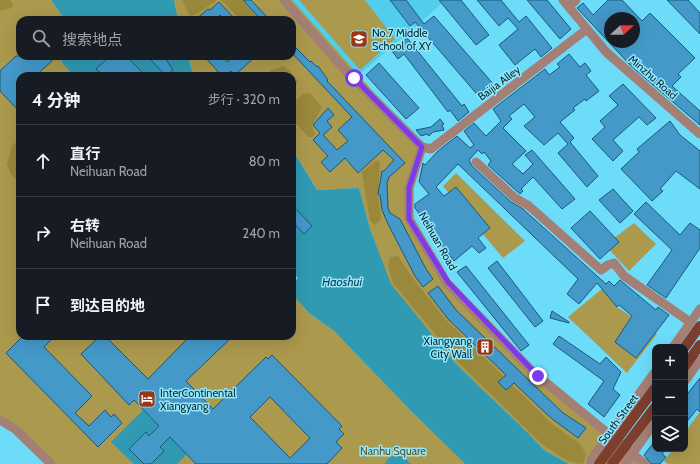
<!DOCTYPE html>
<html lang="zh">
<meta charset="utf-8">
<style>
body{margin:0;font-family:Cabin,"Noto Sans SC",sans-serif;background:#20242c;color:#f1f3f6}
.controls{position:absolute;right:12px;bottom:12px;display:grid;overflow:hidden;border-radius:8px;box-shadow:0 4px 16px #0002}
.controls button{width:36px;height:36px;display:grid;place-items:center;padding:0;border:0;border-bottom:1px solid #363941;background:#171b24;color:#f1f3f6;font:20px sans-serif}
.compass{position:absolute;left:604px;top:12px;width:36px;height:36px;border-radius:50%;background:#171b24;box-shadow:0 4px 16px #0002;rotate:69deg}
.stop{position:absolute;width:12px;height:12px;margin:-9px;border:3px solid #7c3aed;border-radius:50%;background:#fff}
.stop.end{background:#7c3aed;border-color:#fff;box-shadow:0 1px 4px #0008}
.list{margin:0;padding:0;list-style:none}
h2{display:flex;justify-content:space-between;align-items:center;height:52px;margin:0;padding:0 16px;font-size:17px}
h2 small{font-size:13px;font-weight:400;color:#9ea1a6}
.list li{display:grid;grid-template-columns:26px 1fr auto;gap:12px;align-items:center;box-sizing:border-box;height:72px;padding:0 16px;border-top:1px solid #363941}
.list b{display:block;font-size:15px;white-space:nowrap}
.list p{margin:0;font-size:13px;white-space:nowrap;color:#9ea1a6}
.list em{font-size:13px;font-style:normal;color:#9ea1a6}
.icon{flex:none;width:22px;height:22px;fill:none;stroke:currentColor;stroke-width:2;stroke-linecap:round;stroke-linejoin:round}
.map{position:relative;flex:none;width:700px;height:464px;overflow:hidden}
.search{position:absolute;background:#171b24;box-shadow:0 4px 16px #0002;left:16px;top:16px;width:280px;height:44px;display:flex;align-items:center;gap:10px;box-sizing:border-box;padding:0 14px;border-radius:12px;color:#9ea1a6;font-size:15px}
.panel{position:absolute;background:#171b24;box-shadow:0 4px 16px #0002;left:16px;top:72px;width:280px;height:268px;border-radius:12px}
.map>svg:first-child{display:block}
.built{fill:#50ceec}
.green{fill:#ab994d}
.forest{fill:#9a883b}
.water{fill:#309ab2}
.building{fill:#4499c9;stroke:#155a7d;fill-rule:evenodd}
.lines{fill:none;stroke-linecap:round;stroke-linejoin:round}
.minor{stroke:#a47f75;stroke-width:9}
.major{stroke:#7d3e2d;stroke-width:10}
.route{stroke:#7c3aed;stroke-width:5}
.labels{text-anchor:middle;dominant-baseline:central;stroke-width:3;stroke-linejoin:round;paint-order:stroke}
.poi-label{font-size:11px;fill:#042a32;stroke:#93e6fc;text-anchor:start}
.street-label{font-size:11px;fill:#042a32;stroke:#93e6fc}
.park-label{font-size:11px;fill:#61541a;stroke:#93e6fc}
.water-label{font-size:12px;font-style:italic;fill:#13414b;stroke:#93e6fc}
</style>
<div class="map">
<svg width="700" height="464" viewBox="0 0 700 464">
<rect width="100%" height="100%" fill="#6ddcf8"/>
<path class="built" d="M284 0H446L354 79Z"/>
<g class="green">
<path d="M0 0H51L65 20H20V56H59L63 64 74 76H20V336H292V294L309 313 334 331 411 411 465 464H51L0 420Z"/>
<path d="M174 0H292L422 147 409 188V219L447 283 532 371 645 464H569L544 450 528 433 455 363 390 284 370 229 359 188 317 190 292 149V76L193 75 188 56H292V20H178Z"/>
<path d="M299 0H365L395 39 360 70Z"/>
<path d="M456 173 525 241 503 258 443 186Z"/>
<path d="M634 223 656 244 629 271 605 245Z"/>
<path d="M602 289 617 307 657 334 627 373 568 317Z"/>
<path d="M700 412V464H668L664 461 673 449H685V432Z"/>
</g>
<g class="forest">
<path d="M0 0H10L13 5 11 8 0 11Z"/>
<path d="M182 0H217L198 13 190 16Z"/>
<path d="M221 0H242L259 20H241Z"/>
<path d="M283 66 290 71 298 81 292 90V76H267L270 71Z"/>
<path d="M310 93 322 107 312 126 315 134 312 137H308L292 119V104L303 94Z"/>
<path d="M20 138V183L10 173 7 164 12 146Z"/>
<path d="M377 160 380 163 378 197 381 217 380 221 375 225 370 221 362 172Z"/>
<path d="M398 256 411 276 446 320 552 424 580 444 586 454 583 464 568 461 543 445 459 363 393 283 388 266 390 257Z"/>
</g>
<g class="water">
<path d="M51 0H174L178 20H65Z"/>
<path d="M59 56H188L193 75 196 76H74L63 64Z"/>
<path d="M292 149 317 190 359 188 370 229 391 284 455 363 528 433 544 450 569 464H465L411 411 334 331 309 313 292 294V284L298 278 292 271Z"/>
<path d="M143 410 159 426 149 436 146 432 129 449 144 464H134L111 442Z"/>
<path d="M170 437 187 454 177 464H151L164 451 160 447Z"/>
<path d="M397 449 411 464H384Z"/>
</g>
<g class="building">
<path d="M243 0H251L270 20H261Z"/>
<path d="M390 0H406L424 24 434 16 495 86 481 99 415 22 410 26Z"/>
<path d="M439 0H461L489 35 476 45Z"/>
<path d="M477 0H501L519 22 526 16 552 48 541 57 535 49 515 65 499 45 518 29 508 18 499 26Z"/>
<path d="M527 0H547L571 29 560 39Z"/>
<path d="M608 0H622L642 21 650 13 695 58 678 74 681 77 672 86 700 111V125L632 67 577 8 583 3 593 15ZM617 13 622 18H634V42H610V29L605 23Z"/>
<path d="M667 0H688L700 13V34Z"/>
<path d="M219 2 236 20H225L220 15 215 20H195L208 9 210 10Z"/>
<path d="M407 38 462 106 464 104 469 112 458 121 450 110 448 112 404 54 398 59 392 51Z"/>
<path d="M292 44 310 62 311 61 317 67 318 66 328 80 327 81 405 163 389 177 387 183 388 208 390 213 400 219 426 269 433 279 423 287 415 276 388 224 382 210 380 195 378 194 382 171H384L394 160 383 150 358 173 345 158 330 172 321 162 328 156 313 140 320 133 313 125 328 108 334 115 327 121 332 127 323 135 337 150 348 141 338 130 352 117 292 53Z"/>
<path d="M569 54 580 67 585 63 591 71 586 75 599 91 586 101 585 99 573 108 575 110 560 122 574 138 570 142 598 176 587 187 558 153 568 144 558 133 544 145 524 126 535 117 524 104 509 116 512 119 503 128 526 151 512 164 523 174 533 164 525 155 532 150 575 199 562 209 533 177 521 189 523 191 520 194 488 165 491 161 484 152 482 154 478 150 469 160 472 166 511 202 523 209 606 284 609 281 614 286 620 280 656 310 658 307 669 315 636 358 615 342 632 316 619 305 617 307 597 283 579 304 567 294 578 279 458 164 436 187 444 196 456 187 490 228 478 238 486 248 479 253 472 246 454 261 415 208V204L429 194 419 182 423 163 425 165 438 151 457 136 470 148 474 145 464 131 474 123 486 136 501 121 493 109 545 69 549 75 560 67 557 64Z"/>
<path d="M16 56H48L52 61 35 76H20V112L0 91V71Z"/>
<path d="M110 56H126L146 76H104L96 69Z"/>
<path d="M155 56H164L173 70 166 76 151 60Z"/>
<path d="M204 56H222L227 62 235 56H256L235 75 231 71 226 75 223 73 221 75Z"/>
<path d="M379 63 419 108 406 119 366 75Z"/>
<path d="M623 84 656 118 647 125 639 117 613 140 623 151 613 161 592 139 605 127 600 121 618 105 609 96Z"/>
<path d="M440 119 444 124 442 125 444 130 433 132 429 136 427 134 421 136 416 130 431 127Z"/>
<path d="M670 121 680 135 700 151V189L676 171 660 189 663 191 652 201 621 169 639 152 637 149Z"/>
<path d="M613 189 633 211 620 223 599 200Z"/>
<path d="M646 202 680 235 690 223 700 230V248L666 298 647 285 672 250 634 214Z"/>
<path d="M295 208 312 226 304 234 292 221V211Z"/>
<path d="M590 211 619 242 600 259 571 228Z"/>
<path d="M497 261 543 321 535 327 488 268Z"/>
<path d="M466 266 529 345 521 351 457 272Z"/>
<path d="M438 286 456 310 563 413 586 428 578 438 551 418 514 383 506 390 498 382 506 375 448 319 428 293Z"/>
<path d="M552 311 569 322V323L550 318Z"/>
<path d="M23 336H55L44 347 92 396 75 413 89 426 105 410 111 417 114 414 122 423 98 447 6 353Z"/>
<path d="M105 336 148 379 190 336H233L186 381 213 409 266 357 268 359 272 355 342 426 339 429 344 434 336 442 342 448 327 464H196L170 437 160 447 164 451 151 464H144L129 449 146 432 149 436 159 426 134 400 129 405 81 354 98 338 100 340ZM270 397 310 438 290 458 250 417Z"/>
<path d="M559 336 600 364 606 357 621 372 613 389 620 395 604 417 588 404 604 381 553 344Z"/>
<path d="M700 378V412L697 409 685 424V403L688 399 685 397Z"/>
<path d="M655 441V449H666L662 454 666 457 660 464H651L644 455Z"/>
</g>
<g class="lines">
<g class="minor">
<path d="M284 0 345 70 422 147 409 188V219L447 283 532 371 645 464"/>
<path d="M563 0 606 52 700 134"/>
<path d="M569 7 576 0"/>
<path d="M422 147 431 149 587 29"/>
<path d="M476 162 515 198 529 206 601 270 608 265 614 263 624 276 690 322"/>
<path d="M673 347 700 309"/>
<path d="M685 381 700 360"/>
<path d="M0 420 15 429 51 464"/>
<path d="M591 464V460L655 372"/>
<path d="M625 464 655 422"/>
</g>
<g class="major">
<path d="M685 347 700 326"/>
<path d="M685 366 700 345"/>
<path d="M599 464 655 388"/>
<path d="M612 464 655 407"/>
</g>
</g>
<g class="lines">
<path class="route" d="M354 78 422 147 409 188V219L448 282 538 376"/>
</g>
<defs>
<symbol id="school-square" viewBox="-11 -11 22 22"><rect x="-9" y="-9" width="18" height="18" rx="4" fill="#9c3516" stroke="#93e6fc"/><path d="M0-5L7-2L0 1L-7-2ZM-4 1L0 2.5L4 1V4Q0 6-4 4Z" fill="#fff"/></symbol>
<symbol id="building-square" viewBox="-11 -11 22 22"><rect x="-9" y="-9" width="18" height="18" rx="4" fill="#9c3516" stroke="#93e6fc"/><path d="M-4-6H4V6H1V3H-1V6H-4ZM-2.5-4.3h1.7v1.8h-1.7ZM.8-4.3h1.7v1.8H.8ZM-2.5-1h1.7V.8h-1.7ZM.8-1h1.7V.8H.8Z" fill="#fff"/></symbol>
<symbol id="hotel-square" viewBox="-11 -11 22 22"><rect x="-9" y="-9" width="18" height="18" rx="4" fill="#9c3516" stroke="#93e6fc"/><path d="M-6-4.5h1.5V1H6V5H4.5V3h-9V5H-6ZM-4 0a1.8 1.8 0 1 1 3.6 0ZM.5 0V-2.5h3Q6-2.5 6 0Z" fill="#fff"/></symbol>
</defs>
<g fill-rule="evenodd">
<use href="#school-square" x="349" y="29" width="20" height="20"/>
<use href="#building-square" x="475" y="337" width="20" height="20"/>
<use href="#hotel-square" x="137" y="389" width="20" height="20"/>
</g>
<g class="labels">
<g class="poi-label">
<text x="372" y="33">No.7 Middle<tspan x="372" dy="13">School of XY</tspan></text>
<text x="472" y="341" text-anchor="end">Xiangyang<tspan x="472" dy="13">City Wall</tspan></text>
<text x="160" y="393">InterContinental<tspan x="160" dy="13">Xiangyang</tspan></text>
</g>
<g class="street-label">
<text transform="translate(653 77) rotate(41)">Minzhu Road</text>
<text transform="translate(499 83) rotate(-37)">Baijia Alley</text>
<text transform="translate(438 241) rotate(60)">Neihuan Road</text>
<text transform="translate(618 419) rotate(-54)">South Street</text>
</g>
<g class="park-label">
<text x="393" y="451">Nanhu Square</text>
</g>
<g class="water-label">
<text x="342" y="281">Haoshui</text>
</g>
</g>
</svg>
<div class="controls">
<button>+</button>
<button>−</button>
<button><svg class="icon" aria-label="layers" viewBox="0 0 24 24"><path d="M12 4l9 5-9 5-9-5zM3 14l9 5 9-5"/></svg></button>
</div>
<svg class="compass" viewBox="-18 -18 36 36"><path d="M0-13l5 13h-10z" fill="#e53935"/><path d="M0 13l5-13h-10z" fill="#9ea1a6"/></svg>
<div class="stop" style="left:354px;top:78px"></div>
<div class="stop end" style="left:538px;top:376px"></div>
<div class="search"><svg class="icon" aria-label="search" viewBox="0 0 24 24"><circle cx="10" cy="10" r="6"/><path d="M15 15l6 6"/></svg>搜索地点</div>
<section class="panel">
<h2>4 分钟<small>步行 · 320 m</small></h2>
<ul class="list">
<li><svg class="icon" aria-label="ahead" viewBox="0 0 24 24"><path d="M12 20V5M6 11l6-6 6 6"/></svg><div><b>直行</b><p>Neihuan Road</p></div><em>80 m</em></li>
<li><svg class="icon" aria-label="right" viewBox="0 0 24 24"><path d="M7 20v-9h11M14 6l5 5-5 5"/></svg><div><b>右转</b><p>Neihuan Road</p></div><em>240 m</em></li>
<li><svg class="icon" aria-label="arrive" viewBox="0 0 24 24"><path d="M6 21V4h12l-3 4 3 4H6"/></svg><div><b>到达目的地</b></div></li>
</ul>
</section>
</div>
